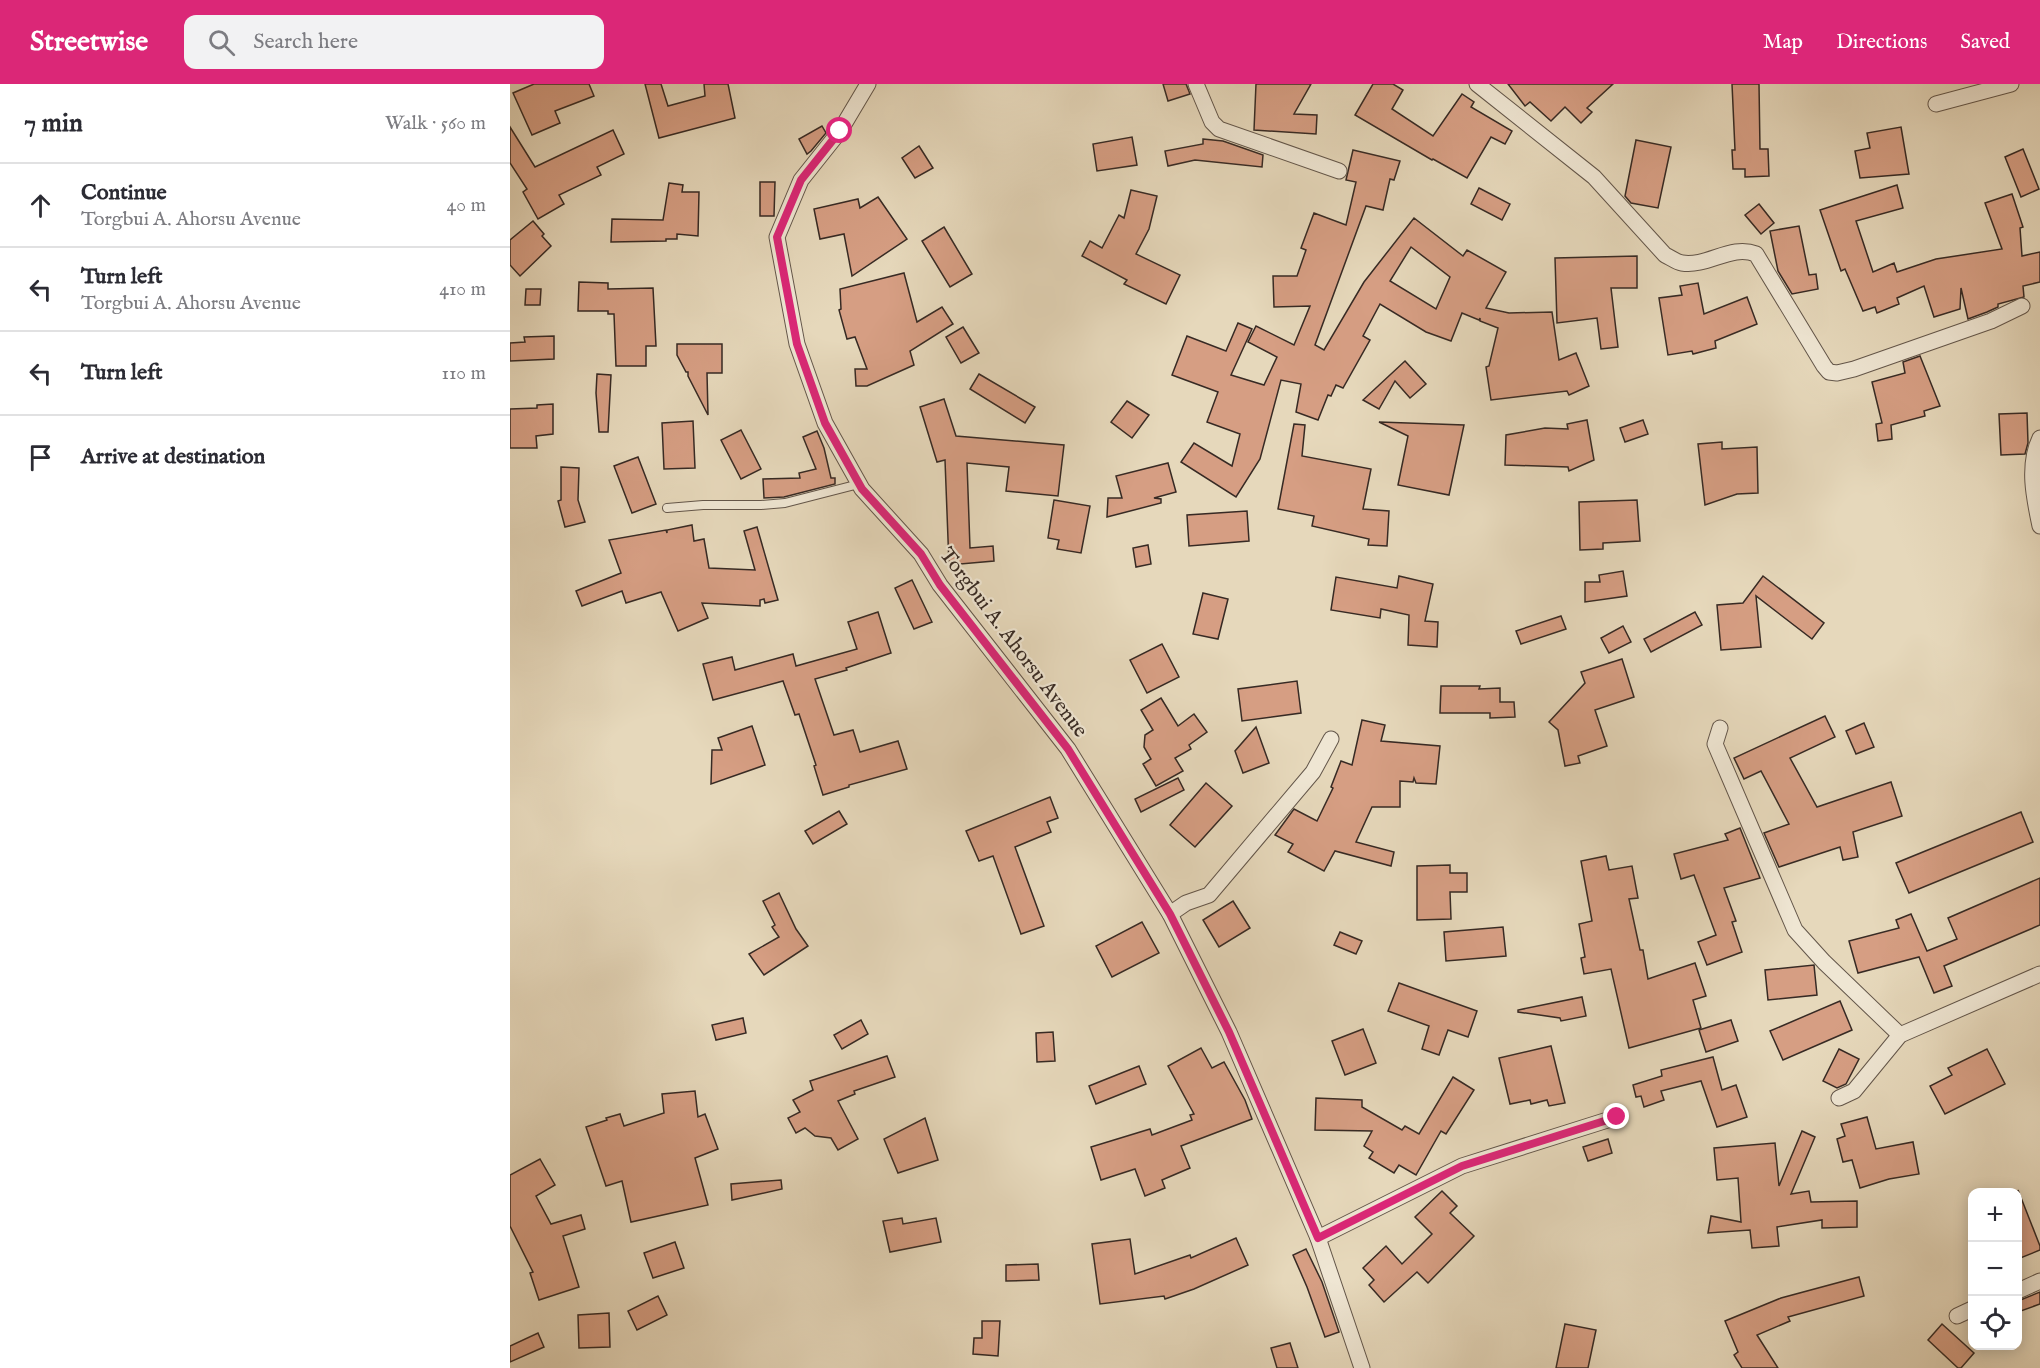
<!DOCTYPE html>
<meta charset="utf-8">
<style>
body{margin:0;font-family:"IM FELL English",serif;background:#f2f2f3;color:#2b2b33}
.controls{position:absolute;right:18px;bottom:18px;display:grid;overflow:hidden;border-radius:12px;box-shadow:0 3px 15px #0003}
.controls button{width:54px;height:54px;display:grid;place-items:center;padding:0;border:0;border-bottom:2px solid #e1e1e2;background:#fff;color:#2b2b33;font:30px sans-serif}
.stop{position:absolute;width:18px;height:18px;margin:-14px;border:4px solid #db2777;border-radius:50%;background:#fff}
.stop.end{background:#db2777;border-color:#fff;box-shadow:0 2px 6px #0008}
.list{margin:0;padding:0;list-style:none}
h2{display:flex;justify-content:space-between;align-items:center;height:78px;margin:0;padding:0 24px;font-size:26px}
h2 small{font-size:20px;font-weight:400;color:#7c7c81}
.list li{display:grid;grid-template-columns:39px 1fr auto;gap:18px;align-items:center;box-sizing:border-box;height:84px;padding:0 24px;border-top:2px solid #e1e1e2}
.list b{display:block;font-size:22px;white-space:nowrap}
.list p{margin:0;font-size:20px;white-space:nowrap;color:#7c7c81}
.list em{font-size:20px;font-style:normal;color:#7c7c81}
.icon{flex:none;width:33px;height:33px;fill:none;stroke:currentColor;stroke-width:2;stroke-linecap:round;stroke-linejoin:round}
.map{position:relative;flex:none;width:1530px;height:1284px;overflow:hidden}
header{display:flex;align-items:center;gap:36px;box-sizing:border-box;height:84px;padding:0 30px;background:#db2777;color:#fff}
header strong{font-size:28px}
nav{display:flex;gap:33px;margin-inline-start:auto;font-size:21px}
.search{width:420px;height:54px;background:#f2f2f3;display:flex;align-items:center;gap:15px;box-sizing:border-box;padding:0 21px;border-radius:12px;color:#7c7c81;font-size:22px}
main{display:flex}
aside{flex:1;background:#fff}
.map>svg:first-child{display:block}
.building{fill:#d69e83;stroke:#372a24;stroke-width:1.5;fill-rule:evenodd}
.lines{fill:none;stroke-linecap:round;stroke-linejoin:round}
.service-casing{stroke:#63564a;stroke-width:10}
.minor-casing{stroke:#63564a;stroke-width:17}
.service{stroke:#efe6d3;stroke-width:8}
.minor{stroke:#efe6d3;stroke-width:15}
.route{stroke:#db2777;stroke-width:8}
.labels{text-anchor:middle;dominant-baseline:central;stroke-width:4.5;stroke-linejoin:round;paint-order:stroke}
.street-label{font-size:21px;fill:#372a24;stroke:#efe6d3}
</style>
<header>
<strong>Streetwise</strong>
<div class="search"><svg class="icon" aria-label="search" viewBox="0 0 24 24"><circle cx="10" cy="10" r="6"/><path d="M15 15l6 6"/></svg>Search here</div>
<nav><a>Map</a><a>Directions</a><a>Saved</a></nav>
</header>
<main>
<aside>
<h2>7 min<small>Walk · 560 m</small></h2>
<ul class="list">
<li><svg class="icon" aria-label="ahead" viewBox="0 0 24 24"><path d="M12 20V5M6 11l6-6 6 6"/></svg><div><b>Continue</b><p>Torgbui A. Ahorsu Avenue</p></div><em>40 m</em></li>
<li><svg class="icon" aria-label="left" viewBox="0 0 24 24"><path d="M17 20v-9H6M10 6l-5 5 5 5"/></svg><div><b>Turn left</b><p>Torgbui A. Ahorsu Avenue</p></div><em>410 m</em></li>
<li><svg class="icon" aria-label="left" viewBox="0 0 24 24"><path d="M17 20v-9H6M10 6l-5 5 5 5"/></svg><div><b>Turn left</b></div><em>110 m</em></li>
<li><svg class="icon" aria-label="arrive" viewBox="0 0 24 24"><path d="M6 21V4h12l-3 4 3 4H6"/></svg><div><b>Arrive at destination</b></div></li>
</ul>
</aside>
<div class="map">
<svg width="1530" height="1284" viewBox="0 0 1530 1284">
<rect width="100%" height="100%" fill="#e6d8bb"/>
<filter id="stains"><feTurbulence type="fractalNoise" baseFrequency=".00333" numOctaves="4"/><feColorMatrix values="0 0 0 0 .2 0 0 0 0 .09 0 0 0 0 .02 0 0 0 .5 -.17"/></filter>
<radialGradient id="worn" r=".72"><stop offset=".6" stop-color="#630" stop-opacity="0"/><stop offset="1" stop-color="#630" stop-opacity=".3"/></radialGradient>
<g class="building">
<path d="M24 0H79L84 12 45 27 50 39 22 51 3 9Z"/>
<path d="M135 0H151L158 22 195 12 194 0H218L225 34 149 54Z"/>
<path d="M653 0H676L680 10 658 17Z"/>
<path d="M746 0H801L784 30 807 31 806 50 744 46Z"/>
<path d="M863 0H883L893 6 882 25 923 52 952 10 964 18 961 23 1002 47 995 60 981 53 957 94 923 75 922 76 845 31Z"/>
<path d="M998 0H1103L1077 24 1082 28 1071 39 1055 23 1041 37 1020 18 1015 22Z"/>
<path d="M1222 0H1249L1250 65H1258L1259 92 1235 93V85H1223L1222 66H1225Z"/>
<path d="M312 42 316 49 301 67 297 70 289 55Z"/>
<path d="M0 43 25 83 103 46 114 70 87 83 91 91 49 111 54 120 28 135 13 108 17 105 0 79Z"/>
<path d="M1391 43 1399 90 1350 94 1345 67 1360 64 1357 49Z"/>
<path d="M622 53 627 81 587 87 583 60Z"/>
<path d="M693 55 713 57 753 71 752 83 685 76 658 82 655 67 693 60Z"/>
<path d="M1126 56 1161 63 1148 124 1121 119 1115 112Z"/>
<path d="M409 62 423 84 405 94 392 74Z"/>
<path d="M1513 65 1529 105 1511 113 1495 73Z"/>
<path d="M843 66 890 77 884 96 880 95 873 126 856 122 805 261 814 266 854 198 904 134 953 172 957 166 996 188 976 224 999 229 1042 228 1049 276 1066 269 1079 302 1059 311 1057 307 981 316 976 283 979 282 988 244 970 237V234L969 236 952 229 941 257 916 248 870 220 853 252 860 256 833 304 826 301 821 312 818 311 808 336 786 328 791 300 771 296 750 375 726 413 671 378 684 359 722 382 730 350 697 338 708 308 662 291 677 252 716 267 728 239 742 245 721 291 754 301 767 273 738 258 746 242 784 261 800 222 764 223 763 192H787L796 166 791 164 804 129 836 141 846 98 836 96ZM901 163 940 193 926 225 880 197Z"/>
<path d="M250 98H265L264 132H250Z"/>
<path d="M159 99 173 101 172 108H189L188 152 167 150V155H156V157L101 158 102 135 153 136Z"/>
<path d="M1387 101 1393 124 1346 137 1363 188 1384 179 1387 188 1426 175 1492 165 1475 119 1502 110 1513 143 1510 144 1512 172 1530 168V198L1513 202 1514 213 1488 220V223L1477 228 1458 235 1451 204 1450 225 1424 233 1414 202 1387 214 1389 220 1367 229 1365 223 1353 227 1335 185 1331 187 1310 126Z"/>
<path d="M969 104 1000 120 992 136 961 120Z"/>
<path d="M621 106 647 112 639 145 626 170 670 191 656 220 614 200 617 196 572 172 580 157 592 164 609 131 614 134Z"/>
<path d="M368 113 397 155 342 192 334 150 310 155 304 125 348 115 350 124Z"/>
<path d="M1249 120 1264 139 1251 150 1235 131Z"/>
<path d="M23 137 34 150 32 152 41 162 10 192 0 181V156Z"/>
<path d="M1289 142 1299 191 1306 190 1308 205 1282 210 1268 187 1260 147Z"/>
<path d="M434 143 462 190 440 203 412 157Z"/>
<path d="M1127 172V204H1101L1108 263 1091 265 1087 234 1047 239 1045 174Z"/>
<path d="M394 189 407 238 432 223 443 240 400 267 404 281 357 302H346L345 285H357L345 253 337 255 329 226 331 225 330 205Z"/>
<path d="M69 198 98 199V205L143 204 146 262H136V282H106L104 230H98V227H68Z"/>
<path d="M1188 199 1194 230 1237 213 1247 240 1205 257 1206 264 1183 270 1182 267 1158 271 1149 214 1172 211 1170 202Z"/>
<path d="M16 205H31L30 221H15Z"/>
<path d="M453 243 469 269 451 279 436 253Z"/>
<path d="M44 252V275L0 277V259L15 258 14 253Z"/>
<path d="M167 260H212V289H197L198 331 178 292V288H176L167 271Z"/>
<path d="M1410 272 1430 322 1414 327 1415 332 1381 341 1382 355 1368 357 1366 340 1372 339 1362 298 1395 289 1393 278Z"/>
<path d="M895 277 916 300 900 314 885 297 869 325 853 316Z"/>
<path d="M87 290 101 291 98 348H89L86 309Z"/>
<path d="M469 290 525 323 515 339 460 305Z"/>
<path d="M434 315 446 352 554 361 548 412 496 407 499 383 457 379 460 464 483 462 484 477 439 481 435 376 427 378 410 323Z"/>
<path d="M617 317 639 331 622 354 601 338Z"/>
<path d="M43 320V350L26 352 27 364H0V325L27 324V321Z"/>
<path d="M1517 329 1518 359 1515 370 1491 371 1489 330Z"/>
<path d="M1077 336 1084 376 1059 387 1058 383 995 381 996 351 1035 344 1058 345 1057 340Z"/>
<path d="M1133 336 1138 350 1115 358 1110 344Z"/>
<path d="M183 337 185 384 154 385 152 339Z"/>
<path d="M869 338 954 341 939 411 888 401 898 352Z"/>
<path d="M784 340 795 341 792 372 861 385 853 425 879 427 877 462 858 461 859 455 802 442 804 432 768 425Z"/>
<path d="M231 346 251 385 231 395 211 356Z"/>
<path d="M307 347 314 364 321 394H325V400L274 413 254 414 253 395 290 394 289 389 306 385 293 353Z"/>
<path d="M1212 358V365L1247 363 1248 409 1227 410 1195 421 1188 360Z"/>
<path d="M128 373 146 420 122 429 104 382Z"/>
<path d="M658 379 666 408 644 414 651 415V419L597 433 598 414H612L606 392Z"/>
<path d="M51 383 69 384 68 416 75 438 55 443 48 417 51 416Z"/>
<path d="M544 416 580 422 571 469 547 465 549 456 538 454Z"/>
<path d="M1127 416 1130 457 1093 459V465L1070 466 1069 418Z"/>
<path d="M737 427 739 457 679 462 677 431Z"/>
<path d="M182 441 184 457 194 455 199 484 245 486 234 447 247 443 268 516 255 519 254 515 250 516V522L192 519 198 534 168 547 151 508 116 519 112 507 72 522 66 507 111 489 99 456 156 446 157 449V446Z"/>
<path d="M638 461 641 480 626 483 623 464Z"/>
<path d="M1113 487 1117 512 1075 518V498H1090L1089 491Z"/>
<path d="M889 492 923 500 915 537 928 538 927 563 898 561 899 531 871 525 870 534 821 526 826 493 887 504Z"/>
<path d="M1253 492 1314 539 1302 555 1246 512 1251 563 1211 566 1207 521 1233 519Z"/>
<path d="M402 496 422 538 404 545 385 504Z"/>
<path d="M693 509 718 515 708 555 683 550Z"/>
<path d="M368 528 381 569 336 584 337 586 305 595 324 651 343 646 350 668 388 657 397 685 339 701V703L313 711 304 682 306 681 289 630 285 631 273 597 203 616 193 580 222 573 225 586 283 570 286 582 347 565 338 538Z"/>
<path d="M1185 528 1192 541 1141 568 1134 555Z"/>
<path d="M1051 532 1056 545 1011 560 1006 547Z"/>
<path d="M1113 542 1121 558 1099 569 1091 554Z"/>
<path d="M652 560 669 593 637 609 620 576Z"/>
<path d="M1112 575 1124 613 1085 626 1097 662 1068 672 1070 679 1055 682 1048 646 1039 638 1075 599 1071 588Z"/>
<path d="M787 597 791 629 732 637 728 605Z"/>
<path d="M931 602H970L969 605 990 604V618H1004L1005 633 980 634V629H930Z"/>
<path d="M651 614 668 642 684 630 697 648 679 661 681 665 665 674 673 687 646 702 633 680 641 675 634 663 635 651 643 646 631 626Z"/>
<path d="M1315 632 1325 653 1280 674 1307 723 1381 698 1392 732 1343 748 1348 773 1333 776 1330 763 1269 783 1254 749 1279 740 1251 687 1234 695 1224 674Z"/>
<path d="M852 636 875 641 871 657 930 662 926 700 906 699 904 694 903 698 890 697V723H862L846 758 884 768 881 782 825 767 814 787 778 768 783 760 765 751 784 725 807 737 823 704 821 703 831 677 842 681Z"/>
<path d="M1354 639 1364 663 1346 670 1336 647Z"/>
<path d="M242 642 255 681 201 700 202 666H212L208 654Z"/>
<path d="M746 643 759 679 733 689 725 667Z"/>
<path d="M668 694 674 706 631 728 625 715Z"/>
<path d="M696 699 722 722 685 763 660 741Z"/>
<path d="M540 713 548 734 537 738 541 748 505 763 534 842 511 850 483 772 469 777 456 747Z"/>
<path d="M329 727 337 740 303 760 295 747Z"/>
<path d="M1511 728 1523 758 1399 809 1386 779Z"/>
<path d="M1230 744 1250 794 1214 804 1226 837 1222 838 1232 868 1197 881 1188 858 1206 851 1184 791 1171 795 1164 770 1218 756 1215 750Z"/>
<path d="M1096 772 1099 786 1122 782 1128 814 1119 815 1130 866H1133L1138 895 1185 879 1196 912 1183 916 1191 944 1119 964 1101 885 1074 890 1071 874 1075 873 1069 840 1082 837 1071 777Z"/>
<path d="M940 781V789H957V808H940L941 835 907 836V782Z"/>
<path d="M1530 794V841L1434 882 1442 902 1424 909 1409 873 1348 889 1339 857 1389 844 1386 836 1401 830 1417 867 1447 855 1438 834Z"/>
<path d="M269 809 286 845 298 862 254 891 239 870 269 853 262 843 265 841 253 817Z"/>
<path d="M723 817 740 844 709 863 693 836Z"/>
<path d="M632 838 649 869 602 893 586 862Z"/>
<path d="M993 843 996 872 936 877 934 848Z"/>
<path d="M830 848 852 857 846 870 824 861Z"/>
<path d="M1304 881 1307 911 1258 916 1255 886Z"/>
<path d="M889 899 967 927 958 953 938 946 929 971 912 965 919 942 878 927Z"/>
<path d="M1072 913 1076 932 1051 937 1050 934 1008 928V926Z"/>
<path d="M1330 917 1342 946 1273 976 1260 947Z"/>
<path d="M233 934 236 949 206 956 202 941Z"/>
<path d="M351 936 358 950 332 965 324 951Z"/>
<path d="M1221 936 1228 957 1196 968 1189 946Z"/>
<path d="M853 945 866 979 835 991 822 957Z"/>
<path d="M543 948 545 977 527 978 526 949Z"/>
<path d="M1041 962 1055 1019 1039 1022 1037 1016 1021 1020 1020 1016 1000 1020 989 974Z"/>
<path d="M691 964 702 984 714 978 735 1016 742 1035 671 1062 680 1084 652 1096 655 1104 635 1112 625 1085 591 1096 581 1063 640 1045 642 1051 682 1036 680 1031 684 1030 658 982Z"/>
<path d="M1329 965 1349 975 1336 1000 1327 1004 1313 997Z"/>
<path d="M1477 965 1495 1000 1435 1030 1420 1002 1442 991 1438 984Z"/>
<path d="M377 972 385 993 344 1007 345 1010 328 1017 348 1055 328 1066 321 1054 305 1052 295 1044 286 1049 278 1034 290 1028 283 1016 303 1006 300 997Z"/>
<path d="M1203 973 1212 1006 1226 1001 1237 1033 1207 1043 1191 997 1151 1007 1154 1016 1134 1023 1131 1012 1126 1013 1123 1001 1152 992 1151 986Z"/>
<path d="M629 982 636 1000 586 1020 579 1002Z"/>
<path d="M943 993 964 1006 936 1050 931 1047 906 1091 889 1081 884 1089 859 1074 863 1068 854 1062 862 1047 805 1046 806 1014 852 1016V1023L892 1046 895 1042 909 1050Z"/>
<path d="M185 1007 188 1033 195 1030 208 1065 185 1074 198 1121 121 1138 112 1097 96 1102 76 1043 97 1036 96 1034 110 1030 114 1042 154 1029 152 1010Z"/>
<path d="M1357 1033 1366 1065 1403 1058 1409 1090 1379 1095 1350 1104 1342 1076 1333 1078 1327 1055 1335 1052 1331 1040Z"/>
<path d="M415 1034 428 1076 388 1089 374 1055Z"/>
<path d="M1292 1047 1305 1053 1281 1110 1299 1107 1301 1118 1347 1117V1143L1312 1144V1136L1267 1143 1269 1162 1242 1164 1240 1146 1198 1149 1201 1132 1231 1138 1228 1094 1207 1096 1204 1064 1265 1059 1269 1102Z"/>
<path d="M1098 1055 1102 1069 1078 1077 1073 1063Z"/>
<path d="M30 1075 45 1101 26 1112 41 1140 71 1131 75 1145 53 1152 69 1203 29 1216 20 1189 23 1188 0 1142V1091Z"/>
<path d="M271 1096 272 1105 222 1116 221 1100Z"/>
<path d="M1508 1106 1530 1162V1166L1508 1175Z"/>
<path d="M932 1107 947 1122 940 1129 964 1152 918 1199 907 1188 874 1218 859 1201 864 1196 853 1184 876 1162 892 1180 922 1150 905 1133Z"/>
<path d="M392 1134 393 1140 426 1134 431 1158 380 1168 373 1137Z"/>
<path d="M726 1154 738 1181 684 1205 655 1215 654 1212 590 1220 582 1160 620 1155 625 1190 680 1171 681 1174Z"/>
<path d="M165 1158 174 1184 143 1194 134 1169Z"/>
<path d="M796 1165 812 1198 829 1248 815 1253 797 1203 783 1171Z"/>
<path d="M528 1180 529 1196 496 1197V1181Z"/>
<path d="M1349 1193 1354 1212 1278 1233 1280 1237 1247 1251 1268 1284H1232L1224 1271 1228 1268 1215 1237 1271 1214Z"/>
<path d="M1530 1208V1220L1508 1228V1217Z"/>
<path d="M148 1212 157 1231 127 1246 118 1227Z"/>
<path d="M99 1229 100 1263 69 1264 68 1231Z"/>
<path d="M472 1237H490L488 1272 463 1270 464 1254H472Z"/>
<path d="M1055 1240 1086 1246 1078 1284H1046Z"/>
<path d="M1432 1240 1464 1269 1451 1284H1448L1418 1256Z"/>
<path d="M28 1249 34 1263 0 1278V1262Z"/>
<path d="M780 1259 788 1284H767L761 1264Z"/>
</g>
<g class="lines">
<defs>
<path id="service" d="M157 424 193 421H251L275 419 349 400"/>
<g id="minor">
<path d="M358 0 330 47 291 96 267 153 287 260 315 339 352 405 411 470 430 501 558 665 660 830 719 948 808 1154 852 1284"/>
<path d="M686 0 702 38 709 45 829 87"/>
<path d="M967 0 1084 93 1155 171C1160 173 1166 178 1172 179 1198 183 1221 160 1246 170L1314 282 1319 288 1327 289 1344 285 1481 237 1512 222"/>
<path d="M1426 20 1501 0"/>
<path d="M1530 354C1517 381 1524 414 1530 442"/>
<path d="M1210 644 1205 660 1285 846 1314 878 1390 951"/>
<path d="M660 830 676 819 699 811 803 688 821 655"/>
<path d="M1329 1014 1344 1007 1390 951 1530 890"/>
<path d="M808 1154 952 1082 1107 1033"/>
<path d="M1508 1207 1530 1197"/>
<path d="M1447 1232 1462 1225"/>
</g>
</defs>
<use href="#service" class="service-casing"/>
<use href="#minor" class="minor-casing"/>
<use href="#service" class="service"/>
<use href="#minor" class="minor"/>
</g>
<g class="lines">
<path class="route" d="M330 47 291 96 267 153 287 260 315 339 352 405 411 470 430 501 558 665 660 830 719 948 808 1154 952 1082 1107 1033"/>
</g>
<g class="labels">
<g class="street-label">
<text transform="translate(503 559) rotate(53)">Torgbui A. Ahorsu Avenue</text>
</g>
</g>
<rect width="100%" height="100%" filter="url(#stains)"/>
<rect width="100%" height="100%" fill="url(#worn)"/>
</svg>
<div class="controls">
<button>+</button>
<button>−</button>
<button><svg class="icon" aria-label="locate" viewBox="0 0 24 24"><circle cx="12" cy="12" r="6"/><path d="M12 2v4M12 18v4M2 12h4M18 12h4"/></svg></button>
</div>
<div class="stop" style="left:330px;top:47px"></div>
<div class="stop end" style="left:1107px;top:1033px"></div>
</div>
</main>
